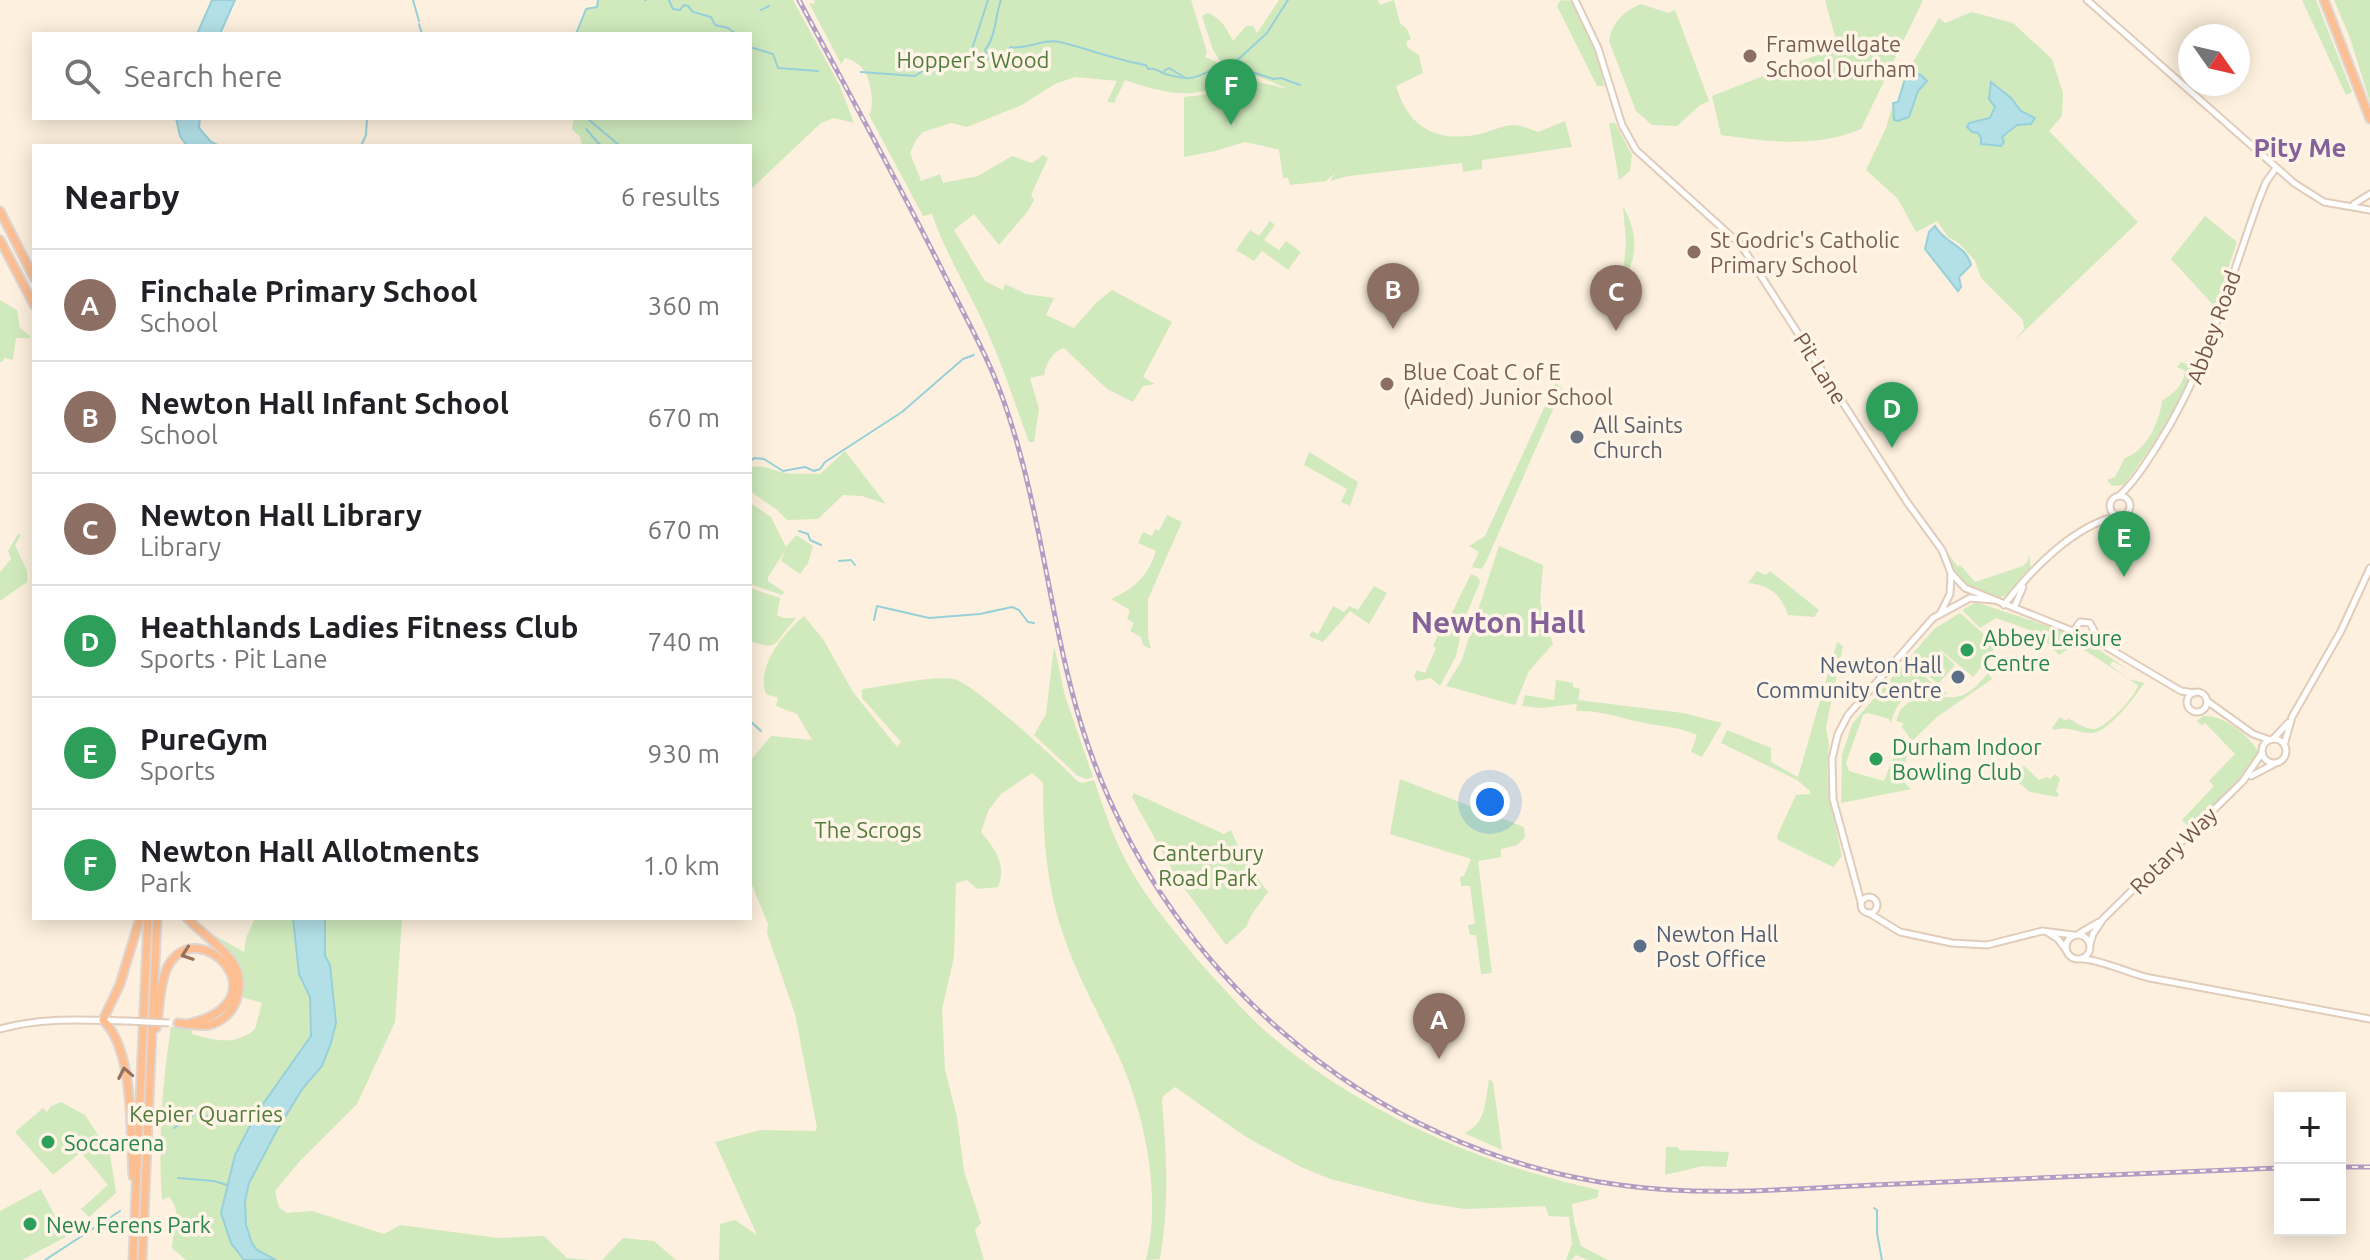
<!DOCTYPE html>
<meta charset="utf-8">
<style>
body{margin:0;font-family:Ubuntu,sans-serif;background:#f6f6f6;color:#202124}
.controls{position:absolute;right:24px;bottom:24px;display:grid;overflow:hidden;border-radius:0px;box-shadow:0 4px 20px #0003}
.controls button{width:72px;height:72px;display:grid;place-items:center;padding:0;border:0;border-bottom:2px solid #e0e0e0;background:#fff;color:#202124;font:40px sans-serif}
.compass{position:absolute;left:2178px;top:24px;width:72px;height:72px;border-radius:50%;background:#fff;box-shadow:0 4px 20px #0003;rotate:124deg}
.you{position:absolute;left:1490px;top:802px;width:28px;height:28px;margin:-20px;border:6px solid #fff;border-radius:50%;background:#1a73e8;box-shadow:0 0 0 12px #1a73e833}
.badge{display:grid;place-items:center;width:52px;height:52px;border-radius:50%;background:#7c3aed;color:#fff;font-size:26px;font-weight:700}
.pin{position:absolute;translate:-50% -66px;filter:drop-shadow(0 2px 4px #0008)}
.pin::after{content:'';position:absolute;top:42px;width:28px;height:24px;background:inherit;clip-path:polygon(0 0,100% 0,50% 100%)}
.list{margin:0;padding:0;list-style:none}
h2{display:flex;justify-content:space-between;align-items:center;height:104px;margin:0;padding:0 32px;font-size:34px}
h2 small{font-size:26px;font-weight:400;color:#757577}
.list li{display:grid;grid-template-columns:52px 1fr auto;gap:24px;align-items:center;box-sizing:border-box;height:112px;padding:0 32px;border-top:2px solid #e0e0e0}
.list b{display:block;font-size:30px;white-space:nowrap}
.list p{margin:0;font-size:26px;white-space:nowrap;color:#757577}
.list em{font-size:26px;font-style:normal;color:#757577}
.icon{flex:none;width:44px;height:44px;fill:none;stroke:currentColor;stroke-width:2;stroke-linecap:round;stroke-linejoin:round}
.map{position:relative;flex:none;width:2370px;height:1260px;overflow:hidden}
.search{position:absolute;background:#fff;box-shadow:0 4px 20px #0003;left:32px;top:32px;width:720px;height:88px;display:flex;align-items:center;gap:20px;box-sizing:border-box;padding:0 28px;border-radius:0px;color:#757577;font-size:30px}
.panel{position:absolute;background:#fff;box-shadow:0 4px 20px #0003;left:32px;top:144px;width:720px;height:776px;border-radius:0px}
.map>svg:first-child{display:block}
.green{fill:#d0eabd;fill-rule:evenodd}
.water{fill:#b3e0e7;stroke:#98d0d9;stroke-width:2}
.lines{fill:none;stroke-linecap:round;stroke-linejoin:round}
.stream{stroke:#98d0d9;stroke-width:2}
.tertiary-casing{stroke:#e1ccba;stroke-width:9}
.trunk-casing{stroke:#ded6d3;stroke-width:11}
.tertiary{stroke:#fff;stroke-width:5}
.trunk{stroke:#fdbf92;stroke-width:7}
.rail-casing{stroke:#b29ec5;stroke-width:5}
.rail{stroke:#fff4e5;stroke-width:2;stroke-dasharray:6;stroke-linecap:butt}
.tertiary-bridge-casing{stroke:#e1ccba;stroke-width:9;stroke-linecap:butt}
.tertiary-bridge{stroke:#fff;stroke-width:5}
.oneway{stroke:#967059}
.education-dot{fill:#8d6e63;stroke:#fff4e5;stroke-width:3}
.worship-dot{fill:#6b7280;stroke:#fff4e5;stroke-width:3}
.leisure-dot{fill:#2e9e5b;stroke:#fff4e5;stroke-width:3}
.service-dot{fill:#5c6f8a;stroke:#fff4e5;stroke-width:3}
.labels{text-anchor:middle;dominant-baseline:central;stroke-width:7;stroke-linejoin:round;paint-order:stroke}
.education-label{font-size:22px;fill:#785e54;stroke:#fff4e5;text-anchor:start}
.park-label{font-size:22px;fill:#517a3d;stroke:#fff4e5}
.street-label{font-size:22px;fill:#745546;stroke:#fff4e5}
.worship-label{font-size:22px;fill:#5b616d;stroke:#fff4e5;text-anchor:start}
.leisure-label{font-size:22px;fill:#27864d;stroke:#fff4e5;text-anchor:start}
.service-label{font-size:22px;fill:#4e5e75;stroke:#fff4e5;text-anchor:end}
.quarter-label{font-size:26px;font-weight:bold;fill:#846198;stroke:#fff4e5}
.district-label{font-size:30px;font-weight:bold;fill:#846198;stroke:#fff4e5}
</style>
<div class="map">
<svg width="2370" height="1260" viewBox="0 0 2370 1260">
<rect width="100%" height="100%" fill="#fdf0de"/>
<g class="green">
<path d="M598 0H793L840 86 854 123 834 118 821 123 750 190V146H582L580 137 572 129 574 118H750V34H576L586 9 597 7Z"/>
<path d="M814 0H1191L1207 52 1205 57 1216 62 1226 79C1200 104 1156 91 1125 80L1114 103 1107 102 1117 81 1075 77 1055 84 1022 105 967 127 951 123 923 132 916 140 910 153 921 181 940 174 943 183 978 176 1012 156 1032 163 1043 155 1048 158 1031 195 1034 200 1028 211 999 245 974 214 954 230 985 281 1003 290 1005 284 1026 294 1054 298 1046 315 1074 328 1096 303 1112 290 1172 322 1143 377 1155 384 1143 386 1133 402 1107 389 1064 348C1053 351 1046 363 1044 375L1030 378 1039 409 1034 442H1029C1014 401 1001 360 982 320 965 284 945 252 932 214L923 216 869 115C875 106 871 79 863 69 858 63 852 60 845 58L841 64 809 3 815 4Z"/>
<path d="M1279 0H1378L1380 5 1394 0 1400 23 1407 29 1411 39 1406 42 1408 48 1419 55 1423 73 1396 86C1409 130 1440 144 1484 133 1493 130 1504 125 1514 125 1522 125 1530 129 1538 132L1565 121 1572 147 1482 160V169L1463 172 1462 163 1349 176 1330 181 1335 173 1326 181 1290 185 1288 178H1283L1279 150 1276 149 1245 142 1215 151 1184 157V97L1210 94 1230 85 1250 80 1288 89 1255 75 1236 76 1228 73 1213 50 1202 16 1208 13C1223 20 1226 28 1233 41L1246 26H1253L1257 33Z"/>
<path d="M1561 0 1570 1C1589 23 1600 58 1604 86H1597L1557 6Z"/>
<path d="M1825 0H1923L1861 129C1817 148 1768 142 1721 135L1712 96 1838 47Z"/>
<path d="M2302 0H2316L2352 92 2346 95Z"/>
<path d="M2334 0H2370V102L2350 38Z"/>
<path d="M1641 4 1668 13 1675 10 1709 101 1699 106 1677 126 1652 125 1636 111 1609 41C1613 21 1623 12 1641 4Z"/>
<path d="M1972 12 2013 23 2052 59 2063 93 2062 116 2049 131 2138 222 2014 341 2024 329 2023 320 1981 278 1975 261 1959 243 1948 237 1937 221 1916 232 1898 199 1866 170 1886 128 1892 107V111L1915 103 1918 91 1927 81 1921 75 1907 72 1939 18 1945 23ZM2001 88 2021 111 2029 114 2008 134 1981 138 1969 123 1990 118Z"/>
<path d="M1609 123H1615L1632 155 1630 171 1619 180Z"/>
<path d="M1623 206C1644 245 1634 268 1610 302L1607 303 1602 299 1624 264 1626 241Z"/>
<path d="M2205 216 2237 242 2215 307 2171 259Z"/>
<path d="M1270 221 1275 225 1264 240 1279 250 1286 241 1301 252 1288 270 1262 251 1254 261 1236 250 1250 230 1259 236Z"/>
<path d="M0 300 17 310 20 328 30 336V338H16L13 360 4 358 3 362H0Z"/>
<path d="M2181 362 2189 365 2192 375 2161 433 2124 485 2112 486 2107 480 2115 477 2125 458C2147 450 2159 423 2162 401 2173 394 2184 385 2185 371L2177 367Z"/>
<path d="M1556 382 1562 389 1485 564 1481 569 1472 567 1479 552 1469 546 1485 536Z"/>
<path d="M845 451 886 504 862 496 843 495 818 519 787 520 777 510 750 491V468C763 464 768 469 781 472 792 475 808 473 820 474Z"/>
<path d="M1309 452 1358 482 1350 506 1341 502 1347 489 1304 465Z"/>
<path d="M750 503 771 517 786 547 796 535 813 546 808 563 800 574 781 561 785 551 768 577V581L784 592 782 595 750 584Z"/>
<path d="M1167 515 1182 522 1148 599V637L1151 649 1143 645 1141 637 1130 631 1134 623 1127 619 1130 610 1111 599C1134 589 1148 576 1156 551L1138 543 1143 532 1152 536 1155 529 1159 531Z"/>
<path d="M18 534 21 535 15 545 27 571V582L0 601V572L11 559 8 551Z"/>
<path d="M1499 546 1543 565 1540 602 1553 644 1529 671 1515 705 1446 686 1461 662Z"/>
<path d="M1947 552 1958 567 1960 565 1975 582 2023 566 2027 562 2029 555 2031 569 2009 593 2010 594 1999 598C1967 584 1959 586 1947 552Z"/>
<path d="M1757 571 1766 575 1770 571 1819 610 1814 617 1788 615C1781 594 1769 585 1748 583Z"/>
<path d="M1471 574 1478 577 1480 582 1464 620 1456 656 1440 686 1431 678 1417 681 1414 676 1417 670 1425 673 1436 648 1433 646 1442 626 1445 627Z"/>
<path d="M1374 586 1387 593 1369 624 1350 611 1323 642 1309 636 1312 631 1318 634 1333 606 1344 612 1349 606 1358 610Z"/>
<path d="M750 588 780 598 777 615 783 618H796L775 644 768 646 750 641Z"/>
<path d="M1976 602 2062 631 2069 637 2068 649 2059 655 2038 633 1996 618 1980 628 1962 610Z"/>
<path d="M1960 613 1997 646 1988 656 1989 658 1973 677 1935 645 1955 665 1938 684 1919 667 1917 670 1939 689 1948 694C1918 693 1901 687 1891 723L1889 719 1868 713 1863 715 1846 763 1849 771 1884 781 1895 753 1903 755 1905 751 1908 752 1901 779 1911 789 1841 803 1842 755 1852 724 1934 629Z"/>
<path d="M804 616 823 639 853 692 897 747 901 742 862 698V689C886 686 933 675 954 679 972 682 1062 764 1077 781L1082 783 1094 780C1103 807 1112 834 1125 859 1143 895 1171 927 1196 958 1218 982 1239 1007 1263 1029 1357 1111 1478 1164 1599 1190L1597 1198 1572 1204 1574 1221 1581 1246 1608 1260H1588L1576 1255 1571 1260H1566L1572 1244 1569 1217 1549 1216 1545 1206 1465 1209 1421 1202 1330 1179 1301 1167 1246 1137 1175 1087 1163 1096 1162 1102C1167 1156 1169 1206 1160 1259L1146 1260C1162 1198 1145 1115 1119 1057 1100 1016 1077 976 1063 934 1046 884 1043 835 1043 783L1032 773 1001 794 988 811 981 832C995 849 1007 864 998 887L977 889 967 880 956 883 954 957 942 1009 945 1070 957 1117 964 1171 981 1223 975 1230 984 1260H719L720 1224 735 1220 757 1235 715 1142 761 1130 815 1131 817 1128 795 1014 767 933 768 924 750 880V761L771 736 812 740 797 714 776 706 778 698 766 694C756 666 783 634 804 616Z"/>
<path d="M1837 642 1843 646 1826 727 1829 746 1827 766 1829 797 1842 856 1833 867 1778 840 1777 836 1796 795 1810 794V791L1797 780 1721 743 1727 730 1771 748V762L1798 777Z"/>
<path d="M1054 646 1065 696 1093 777 1087 779 1078 776 1034 735 1046 714Z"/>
<path d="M2087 646 2099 650 2126 668 2112 661 2110 665 2129 679 2144 683C2135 697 2109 731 2093 733 2078 734 2071 725 2054 730L2052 728 2060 717 2066 721 2068 718C2075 722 2089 732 2098 728 2110 723 2136 696 2138 685L2083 649Z"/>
<path d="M1988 673 1992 679 1937 717 1912 741 1902 727 1903 723 1896 721 1900 710 1915 697C1952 694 1960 708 1988 673Z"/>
<path d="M1556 680 1573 683V687L1580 689 1578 700 1683 713 1722 723 1702 757 1691 752 1697 735C1677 726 1662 727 1640 722 1617 717 1599 710 1576 711L1577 705 1575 704 1541 708 1522 706 1525 695 1554 700Z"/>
<path d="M2203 716C2223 715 2247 733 2258 751 2254 774 2208 810 2190 828L2182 820 2214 786 2209 781 2235 754 2205 723 2202 726 2197 721Z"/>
<path d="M2024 766 2039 780 2047 777 2050 779 2055 774 2060 779 2056 791 2059 794 2057 797 2030 792 2011 776 2001 785 2002 775Z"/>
<path d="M1400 779 1524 827 1525 837 1517 845 1501 849V857L1478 861 1492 973 1481 974 1476 935H1470L1468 925 1475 924 1470 886H1461L1460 877 1464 876 1471 859 1390 834Z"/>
<path d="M1134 793 1224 834 1231 830 1244 860 1268 892 1252 914 1246 927 1226 945 1176 877 1132 797Z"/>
<path d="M255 918H293L299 974 310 996 311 1036 256 1114 235 1155 221 1213 231 1243 244 1260H186L172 1248C173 1230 183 1212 169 1197L162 1200C158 1143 162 1084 171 1027H192V1034C215 1041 236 1046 255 1029L262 1003 242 997C248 969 234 953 214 935L244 952 246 938Z"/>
<path d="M325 918H402L395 1022 357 1104 300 1161 275 1191 279 1207 287 1213 312 1211 384 1234 400 1225 498 1238 544 1236 567 1258 590 1260H276L257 1250 252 1243 246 1225 245 1201 249 1183 277 1130 303 1088 310 1082 331 1043 336 1023 330 965 325 956Z"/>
<path d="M1489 1079 1493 1082 1502 1150 1464 1133C1487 1124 1485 1101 1489 1079Z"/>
<path d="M61 1102 85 1115 110 1154 116 1193 89 1217 81 1209 108 1185 81 1152 53 1175 15 1132 43 1108 47 1112 51 1106Z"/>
<path d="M1666 1147H1678L1679 1150 1729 1152 1726 1167 1703 1166 1665 1175Z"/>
<path d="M41 1189 66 1237 22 1260H0V1211Z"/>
<path d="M623 1238 654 1241 676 1260H602Z"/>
</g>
<g class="water">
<path d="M212 0H235L220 34H197Z"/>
<path d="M1907 72 1921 75 1927 81 1918 91 1909 117 1898 121 1894 120 1893 103 1898 102Z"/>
<path d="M1991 82 2011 98 2021 111 2035 118 2031 124 2017 125 2002 137 2004 142 2001 146 1981 144V138L1978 133 1972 132 1967 127 1969 123 1990 118 1995 107 1989 99Z"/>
<path d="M176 118H200L199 128 211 142 220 146H187L180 136Z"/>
<path d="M1935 226C1944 243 1967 246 1971 265L1959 277 1961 287 1958 291 1925 249 1929 232Z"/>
<path d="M293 918H325V956L330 965 336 1023 331 1043 322 1066 303 1088 277 1130 249 1183 245 1201 246 1225 252 1243 257 1250 276 1260H244L231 1243 221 1213 235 1155 256 1114 311 1036 310 997 299 974Z"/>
</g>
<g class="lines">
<g class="stream">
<path d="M413 0 419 21"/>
<path d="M645 0H646"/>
<path d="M669 0 673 9 680 10 684 5 688 6 693 12 711 17 715 25 728 28 736 34"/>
<path d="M761 10 769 6"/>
<path d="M419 24 422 34"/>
<path d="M576 34 586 9 597 7 598 0"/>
<path d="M750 47 773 54 778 68 818 71"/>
<path d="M970 55 988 0"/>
<path d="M988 58 985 50C996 36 995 17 1001 0"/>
<path d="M1225 65H1232L1267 33 1288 0"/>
<path d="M1234 66 1273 79 1281 78 1300 85"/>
<path d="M1164 71 1169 68 1184 77"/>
<path d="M861 72 915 76 936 62 941 65 950 57 952 59 954 55 988 59 1005 54 1011 47C1027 50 1044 38 1060 42 1089 49 1116 60 1146 65L1148 69C1157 68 1157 71 1165 74 1188 80 1192 81 1215 68"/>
<path d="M589 120 620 146"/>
<path d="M586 129 601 146"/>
<path d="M361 146 366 135 367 118"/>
<path d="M750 462 754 458 764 459 783 471 805 467 814 471 820 469 825 462 902 412 963 359 974 355"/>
<path d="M799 531 808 534 810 540 821 545"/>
<path d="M839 561 851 560 855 565"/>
<path d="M874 620 877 606 929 618 980 614 1012 607 1019 610 1028 622 1034 623"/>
<path d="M750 721 761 731"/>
<path d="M221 1116 251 1124"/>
<path d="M174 1128 196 1113 199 1119 213 1115"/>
<path d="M178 1178 214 1181 227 1185"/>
<path d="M1874 1208 1877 1210V1233L1882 1260"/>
<path d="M45 1260 120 1211"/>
</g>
<defs>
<g id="tertiary">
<path d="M1575 0 1598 48 1622 125 1636 150 1741 245 1907 502 1942 550 1951 573 1950 594 1941 612"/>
<path d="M2087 0 2294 183 2324 202 2370 210"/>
<path d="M2354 204 2370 194"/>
<path d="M2120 495C2135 481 2146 463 2157 446 2206 370 2228 286 2258 202L2266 182 2276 168"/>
<circle cx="2120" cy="506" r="10"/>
<path d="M1952 574 1965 588 2075 632"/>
<path d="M2004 605C2031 570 2074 525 2118 516"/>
<path d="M2014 608 2023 587"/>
<path d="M2094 632 2090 638 2081 640 2076 634 2075 629 2080 622 2090 623 2100 642"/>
<path d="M2087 640 2100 643 2181 691 2194 693"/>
<circle cx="2197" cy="702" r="10"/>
<path d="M2207 701 2253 734 2270 740"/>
<path d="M2273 739 2288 723"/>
<circle cx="2274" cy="751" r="12"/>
<path d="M2284 745 2292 717 2341 631 2370 568"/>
<path d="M2251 776 2274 764"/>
<circle cx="1869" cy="905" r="8"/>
<path d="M1861 902 1833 799 1832 759 1838 734 1848 715 1933 618 1970 598 1994 600"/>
<path d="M1869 913 1900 932 1952 943 1987 945 2042 931 2073 935"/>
<path d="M2047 932 2058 939 2066 950"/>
<path d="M2080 933 2099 922"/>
<circle cx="2078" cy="947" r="12"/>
<path d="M2090 944 2093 934 2103 919 2243 781 2262 753"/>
<path d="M2082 959C2100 959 2130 974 2150 978L2370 1019"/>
<path d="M0 1029C41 1017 85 1020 127 1021"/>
</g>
<g id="trunk">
<path d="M2324 0 2370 119"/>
<path d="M0 211 34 278"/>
<path d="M0 240 34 305"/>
<path d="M178 1023C188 1024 199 1027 209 1025 236 1019 247 985 233 963 222 946 201 933 187 918"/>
<path d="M156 1028C160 1009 159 984 168 966 199 911 287 1002 187 1024"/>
<path d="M133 1176C130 1134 135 1051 103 1020L120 984 140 918"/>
<path d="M133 1260 148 918"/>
<path d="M142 1260 157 918"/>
</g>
</defs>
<use href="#tertiary" class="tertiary-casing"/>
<use href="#trunk" class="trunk-casing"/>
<use href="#tertiary" class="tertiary"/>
<use href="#trunk" class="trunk"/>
<defs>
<g id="rail">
<path d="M799 0C849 94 901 187 948 282 968 322 990 361 1004 402 1041 506 1049 618 1081 724 1156 967 1366 1151 1620 1185 1704 1197 1788 1189 1873 1185 2008 1179 2144 1173 2280 1168"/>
<path d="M2340 1167H2370"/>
</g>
</defs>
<use href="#rail" class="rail-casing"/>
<use href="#rail" class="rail"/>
<defs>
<path id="tertiary-bridge" d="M127 1021 169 1023"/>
</defs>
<use href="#tertiary-bridge" class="tertiary-bridge-casing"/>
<use href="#tertiary-bridge" class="tertiary-bridge"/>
</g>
<defs><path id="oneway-chevron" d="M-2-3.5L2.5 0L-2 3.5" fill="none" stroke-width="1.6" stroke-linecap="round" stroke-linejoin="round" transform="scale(2)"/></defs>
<g class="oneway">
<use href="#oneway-chevron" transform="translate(187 954) rotate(161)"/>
<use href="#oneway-chevron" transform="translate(125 1073) rotate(-101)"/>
</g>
<g class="education-dot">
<circle cx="1750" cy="56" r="8"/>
<circle cx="1694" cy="252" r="8"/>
<circle cx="1387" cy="384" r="8"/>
</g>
<circle class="worship-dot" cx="1577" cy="437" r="8"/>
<g class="leisure-dot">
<circle cx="1967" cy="650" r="8"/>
<circle cx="1876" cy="759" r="8"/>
<circle cx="48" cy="1142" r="8"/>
<circle cx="30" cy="1224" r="8"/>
</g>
<g class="service-dot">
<circle cx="1958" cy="677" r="8"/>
<circle cx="1640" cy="946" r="8"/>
</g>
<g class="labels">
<g class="education-label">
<text x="1766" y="43">Framwellgate<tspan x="1766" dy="25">School Durham</tspan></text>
<text x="1710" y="239">St Godric's Catholic<tspan x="1710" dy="25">Primary School</tspan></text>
<text x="1403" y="371">Blue Coat C of E<tspan x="1403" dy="25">(Aided) Junior School</tspan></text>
</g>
<g class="park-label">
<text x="973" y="59">Hopper's Wood</text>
<text x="868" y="829">The Scrogs</text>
<text x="1208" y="852">Canterbury<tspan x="1208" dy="25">Road Park</tspan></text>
<text x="206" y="1113">Kepier Quarries</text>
</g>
<g class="street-label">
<text transform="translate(2213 327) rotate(-70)">Abbey Road</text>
<text transform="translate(1821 368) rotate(58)">Pit Lane</text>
<text transform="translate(2173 850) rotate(-45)">Rotary Way</text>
</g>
<g class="worship-label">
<text x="1593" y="424">All Saints<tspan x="1593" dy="25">Church</tspan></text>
</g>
<g class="leisure-label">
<text x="1983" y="637">Abbey Leisure<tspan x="1983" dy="25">Centre</tspan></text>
<text x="1892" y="746">Durham Indoor<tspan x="1892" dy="25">Bowling Club</tspan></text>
<text x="64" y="1142">Soccarena</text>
<text x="46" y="1224">New Ferens Park</text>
</g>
<g class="service-label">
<text x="1942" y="664">Newton Hall<tspan x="1942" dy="25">Community Centre</tspan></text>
<text x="1656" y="933" text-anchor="start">Newton Hall<tspan x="1656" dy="25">Post Office</tspan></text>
</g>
<g class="quarter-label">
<text x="2300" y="147">Pity Me</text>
</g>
<g class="district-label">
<text x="1498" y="622">Newton Hall</text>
</g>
</g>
</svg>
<div class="controls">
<button>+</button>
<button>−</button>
</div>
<svg class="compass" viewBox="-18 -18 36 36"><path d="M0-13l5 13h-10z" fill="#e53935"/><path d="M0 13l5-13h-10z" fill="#757577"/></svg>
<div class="you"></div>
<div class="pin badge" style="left:1439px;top:1059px;background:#8d6e63">A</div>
<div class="pin badge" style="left:1393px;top:329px;background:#8d6e63">B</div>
<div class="pin badge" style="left:1616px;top:331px;background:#8d6e63">C</div>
<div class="pin badge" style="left:1892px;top:448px;background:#2e9e5b">D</div>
<div class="pin badge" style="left:2124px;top:577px;background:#2e9e5b">E</div>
<div class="pin badge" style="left:1231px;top:125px;background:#2e9e5b">F</div>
<div class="search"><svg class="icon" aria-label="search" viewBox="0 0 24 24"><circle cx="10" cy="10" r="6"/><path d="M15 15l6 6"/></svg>Search here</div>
<section class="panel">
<h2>Nearby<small>6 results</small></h2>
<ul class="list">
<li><span class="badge" style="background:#8d6e63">A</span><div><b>Finchale Primary School</b><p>School</p></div><em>360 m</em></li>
<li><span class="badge" style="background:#8d6e63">B</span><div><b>Newton Hall Infant School</b><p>School</p></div><em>670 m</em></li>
<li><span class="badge" style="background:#8d6e63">C</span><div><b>Newton Hall Library</b><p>Library</p></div><em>670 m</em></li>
<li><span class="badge" style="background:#2e9e5b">D</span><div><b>Heathlands Ladies Fitness Club</b><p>Sports · Pit Lane</p></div><em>740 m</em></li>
<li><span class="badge" style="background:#2e9e5b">E</span><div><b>PureGym</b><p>Sports</p></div><em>930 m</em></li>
<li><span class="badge" style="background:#2e9e5b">F</span><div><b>Newton Hall Allotments</b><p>Park</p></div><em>1.0 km</em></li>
</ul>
</section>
</div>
